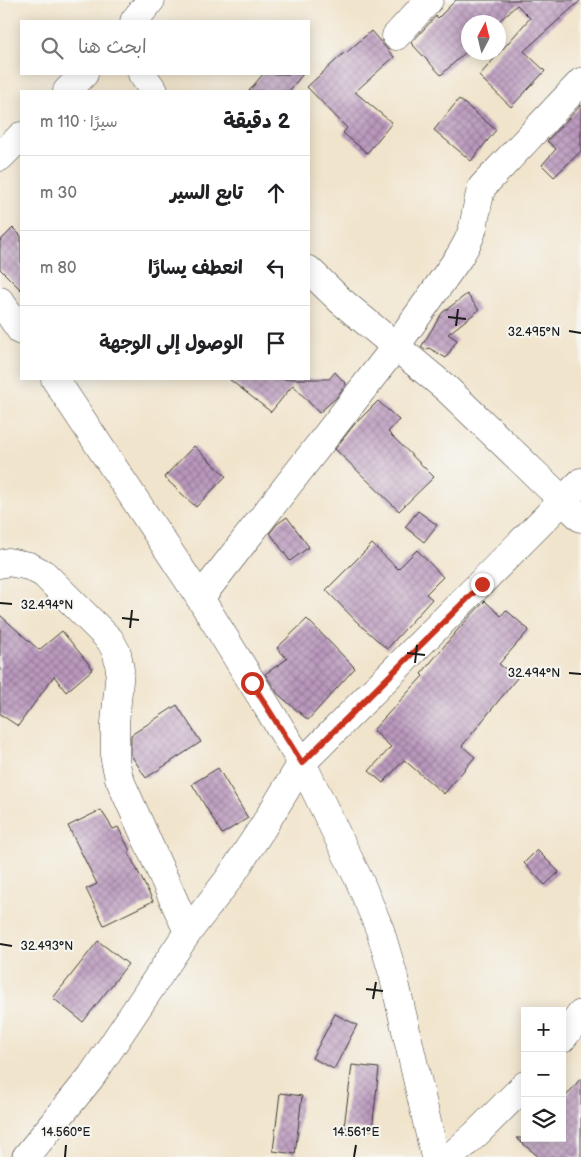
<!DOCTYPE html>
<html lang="ar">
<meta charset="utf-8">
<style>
body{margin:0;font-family:"Balsamiq Sans","Playpen Sans Arabic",sans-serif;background:#f6f6f6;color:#202124;direction:rtl}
.controls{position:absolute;right:15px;bottom:15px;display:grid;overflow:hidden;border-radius:0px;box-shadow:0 2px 12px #0003}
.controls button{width:45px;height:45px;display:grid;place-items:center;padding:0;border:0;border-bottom:1px solid #e0e0e0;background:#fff;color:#202124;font:25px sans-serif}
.compass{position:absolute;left:461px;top:15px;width:45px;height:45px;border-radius:50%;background:#fff;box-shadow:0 2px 12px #0003;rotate:7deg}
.stop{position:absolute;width:15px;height:15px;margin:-11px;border:4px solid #c8321e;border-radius:50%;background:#fff}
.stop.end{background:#c8321e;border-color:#fff;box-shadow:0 1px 5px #0008}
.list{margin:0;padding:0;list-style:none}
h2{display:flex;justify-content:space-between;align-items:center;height:65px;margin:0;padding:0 20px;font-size:21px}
h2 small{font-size:16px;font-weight:400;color:#757577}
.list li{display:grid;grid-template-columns:32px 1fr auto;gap:15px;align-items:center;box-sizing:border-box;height:75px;padding:0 20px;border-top:1px solid #e0e0e0}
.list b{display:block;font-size:19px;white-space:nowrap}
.list em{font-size:16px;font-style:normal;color:#757577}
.icon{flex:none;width:28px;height:28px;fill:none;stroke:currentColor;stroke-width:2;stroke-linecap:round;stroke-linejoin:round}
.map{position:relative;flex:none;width:581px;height:1157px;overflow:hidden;direction:ltr}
.search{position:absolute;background:#fff;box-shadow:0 2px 12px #0003;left:20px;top:20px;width:290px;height:55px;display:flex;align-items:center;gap:12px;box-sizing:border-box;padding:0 18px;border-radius:0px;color:#757577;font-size:19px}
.panel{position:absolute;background:#fff;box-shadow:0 2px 12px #0003;left:20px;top:90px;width:290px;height:290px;border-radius:0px;direction:rtl}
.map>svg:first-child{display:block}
.building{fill:url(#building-cross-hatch)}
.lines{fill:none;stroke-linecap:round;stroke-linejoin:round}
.minor-casing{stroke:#3c3a36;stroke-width:29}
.minor{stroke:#fff;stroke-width:28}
.route{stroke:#c8321e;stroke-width:6}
.ticks{fill:none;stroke:#1c1c1c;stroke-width:2}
.ticks-label{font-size:12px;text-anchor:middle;fill:#1c1c1c;stroke:#f6f6f2;stroke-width:4;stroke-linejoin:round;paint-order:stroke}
</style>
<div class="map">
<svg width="581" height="1157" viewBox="0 0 581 1157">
<defs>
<pattern id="building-cross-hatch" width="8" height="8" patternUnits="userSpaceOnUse" patternTransform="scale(1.25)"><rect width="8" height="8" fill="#ba98bd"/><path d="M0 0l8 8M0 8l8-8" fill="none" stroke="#967b99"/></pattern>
</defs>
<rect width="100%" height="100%" fill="#f6f6f2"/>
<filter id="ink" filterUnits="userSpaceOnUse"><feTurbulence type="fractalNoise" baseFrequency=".02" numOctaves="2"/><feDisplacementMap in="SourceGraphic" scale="10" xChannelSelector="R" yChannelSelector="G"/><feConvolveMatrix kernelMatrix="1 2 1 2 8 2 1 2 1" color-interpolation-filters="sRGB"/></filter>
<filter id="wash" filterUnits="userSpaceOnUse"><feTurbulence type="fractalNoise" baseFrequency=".0096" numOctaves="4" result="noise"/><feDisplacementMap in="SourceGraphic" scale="20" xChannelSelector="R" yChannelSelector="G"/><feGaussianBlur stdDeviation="1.12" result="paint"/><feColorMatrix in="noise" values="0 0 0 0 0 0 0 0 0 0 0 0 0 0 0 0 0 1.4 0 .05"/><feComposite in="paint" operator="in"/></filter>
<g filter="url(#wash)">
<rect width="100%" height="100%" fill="#f1e4cc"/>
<g id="blocks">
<g class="building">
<path d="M456 0H581L524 51 545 71 511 107 479 76 530 18 517 5 498 22H468V50L441 75 411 43 436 16 438 18Z"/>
<path d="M371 31 394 57 355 92 392 123 367 153 343 133 347 128 307 87 345 52 346 53Z"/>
<path d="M263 74H303L289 91H249Z"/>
<path d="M459 99 496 130 471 161 434 130Z"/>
<path d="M581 105V151L554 177 542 165 556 149 547 141Z"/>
<path d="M13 228 21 236V290L0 269V241Z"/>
<path d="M467 294 479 310 448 334 457 340 446 358 429 348 425 350 421 347 442 313Z"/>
<path d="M335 372 346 384 336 398 319 413 293 385 271 412 229 379H329Z"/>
<path d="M378 401 399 420 388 432 434 477 399 511 335 449 353 426Z"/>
<path d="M194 446 226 476 196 507 164 477Z"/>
<path d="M418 511 437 525 424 542 405 527Z"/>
<path d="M287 517 309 547 290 561 270 533 277 524Z"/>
<path d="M372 544 398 569 417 550 443 577 426 594 432 599 387 649 357 622 326 590Z"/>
<path d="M485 601 501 616 506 610 529 630 499 664 517 678 462 746 475 757 444 794 404 760 383 783 369 771 391 747 373 730 423 676 421 674 460 627Z"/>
<path d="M0 615 39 650 62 631 93 669 66 692 54 676 18 726 0 714Z"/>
<path d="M307 619 355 668 308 720 278 694 265 674 287 659 277 648Z"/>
<path d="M177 705 201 742 146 778 131 755V735Z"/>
<path d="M218 768 248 818 222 834 192 784Z"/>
<path d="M101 810 113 829 118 827 130 851 128 852 153 901 104 925 86 889 97 884 68 826Z"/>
<path d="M537 850 559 872 545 885 524 863Z"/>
<path d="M98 941 128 964 83 1022 53 998Z"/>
<path d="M335 1014 357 1025 334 1069 312 1058Z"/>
<path d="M352 1065 379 1068 372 1130 344 1127Z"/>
<path d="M581 1078V1157H539L516 1138H562V1101Z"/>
<path d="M280 1093 302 1096 295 1154 273 1151Z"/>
</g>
</g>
</g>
<g filter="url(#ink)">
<use href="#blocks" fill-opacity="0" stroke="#3c3a36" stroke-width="1"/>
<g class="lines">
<defs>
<g id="minor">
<path d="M134 21 151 0"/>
<path d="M396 36 429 0"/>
<path d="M142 74 154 91"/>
<path d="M67 91 84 74"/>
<path d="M0 157 21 136"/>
<path d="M309 270 341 301 447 389 581 518"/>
<path d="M0 301 21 331"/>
<path d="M55 379 200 598 302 763 360 882 380 930 393 974 435 1157"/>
<path d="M0 564 8 562 29 566 44 574 110 640 117 653 120 670 115 723V760L119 778 188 932"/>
<path d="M200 598 396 346 459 257C464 249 469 241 472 231 476 217 477 202 482 187L581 82"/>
<path d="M562 1039 581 1014"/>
<path d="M26 1157 91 1077 188 932 228 880 263 827 302 763 581 482"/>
<path d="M450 1157 476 1134 525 1085"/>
</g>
</defs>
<use href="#minor" class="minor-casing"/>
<use href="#minor" class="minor"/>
</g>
</g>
<g class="lines" filter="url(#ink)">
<path class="route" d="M252 683 302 763 482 584"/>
</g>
<path class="ticks" d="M448 317 466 319M456 326 458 309M569 331 581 333M0 603 12 604M122 618 139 620M130 628 132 610M407 653 425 655M415 663 417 645M569 673 581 674M0 944 12 946M366 989 383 991M373 999 376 982M65 1157 66 1145M354 1157 356 1145"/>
<g class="ticks-label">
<text x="534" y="336">32.495°N</text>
<text x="47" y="609">32.494°N</text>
<text x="534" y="677">32.494°N</text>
<text x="47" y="950">32.493°N</text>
<text x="66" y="1136">14.560°E</text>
<text x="356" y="1136">14.561°E</text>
</g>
</svg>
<div class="controls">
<button>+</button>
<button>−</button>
<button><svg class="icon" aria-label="layers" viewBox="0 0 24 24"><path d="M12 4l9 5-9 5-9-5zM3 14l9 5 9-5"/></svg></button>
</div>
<svg class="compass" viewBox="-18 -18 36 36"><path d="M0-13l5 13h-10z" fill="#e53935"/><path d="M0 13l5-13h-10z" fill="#757577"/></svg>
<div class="stop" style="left:252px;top:683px"></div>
<div class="stop end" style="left:482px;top:584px"></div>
<div class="search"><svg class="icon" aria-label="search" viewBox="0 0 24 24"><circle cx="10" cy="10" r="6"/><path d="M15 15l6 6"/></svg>ابحث هنا</div>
<section class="panel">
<h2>2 دقيقة<small>سيرًا · 110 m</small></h2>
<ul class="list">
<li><svg class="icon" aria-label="ahead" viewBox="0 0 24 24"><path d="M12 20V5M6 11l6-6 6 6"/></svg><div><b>تابع السير</b></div><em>30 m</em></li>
<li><svg class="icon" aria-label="left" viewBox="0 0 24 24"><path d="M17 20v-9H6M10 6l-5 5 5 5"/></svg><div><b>انعطف يسارًا</b></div><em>80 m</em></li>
<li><svg class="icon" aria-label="arrive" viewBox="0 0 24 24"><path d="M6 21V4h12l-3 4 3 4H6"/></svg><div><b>الوصول إلى الوجهة</b></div></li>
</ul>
</section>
</div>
